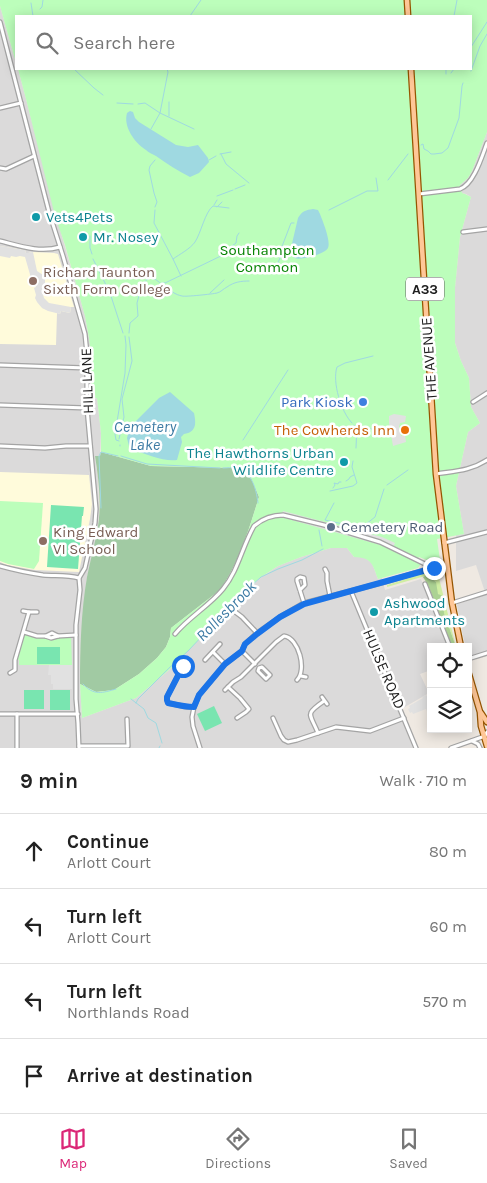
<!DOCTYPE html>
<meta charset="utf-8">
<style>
body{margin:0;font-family:Karla,sans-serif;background:#f6f6f6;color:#222}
.controls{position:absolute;right:15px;bottom:15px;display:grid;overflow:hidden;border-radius:0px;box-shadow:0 2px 12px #0003}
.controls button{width:45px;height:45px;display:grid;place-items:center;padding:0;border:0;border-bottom:1px solid #e0e0e0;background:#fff;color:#222;font:25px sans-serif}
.stop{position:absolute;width:15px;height:15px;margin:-11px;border:4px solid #1a73e8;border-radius:50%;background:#fff}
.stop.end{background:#1a73e8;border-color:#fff;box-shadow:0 1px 5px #0008}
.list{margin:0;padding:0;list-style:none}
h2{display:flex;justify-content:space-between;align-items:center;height:65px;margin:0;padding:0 20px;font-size:21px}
h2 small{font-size:16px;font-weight:400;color:#767676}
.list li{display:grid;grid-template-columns:32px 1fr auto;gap:15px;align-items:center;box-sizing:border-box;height:75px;padding:0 20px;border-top:1px solid #e0e0e0}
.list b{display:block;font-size:19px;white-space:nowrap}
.list p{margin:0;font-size:16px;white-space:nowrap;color:#767676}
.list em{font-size:16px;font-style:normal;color:#767676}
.icon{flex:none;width:28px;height:28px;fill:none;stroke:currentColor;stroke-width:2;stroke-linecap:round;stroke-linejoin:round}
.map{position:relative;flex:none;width:487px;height:748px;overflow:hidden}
.search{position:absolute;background:#fff;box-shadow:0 2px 12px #0003;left:15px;right:15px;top:15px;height:55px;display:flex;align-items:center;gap:12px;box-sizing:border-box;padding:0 18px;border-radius:0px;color:#767676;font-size:19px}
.sheet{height:365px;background:#fff}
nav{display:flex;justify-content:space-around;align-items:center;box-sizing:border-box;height:70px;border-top:1px solid #e0e0e0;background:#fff;font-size:14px;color:#767676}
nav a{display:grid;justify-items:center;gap:2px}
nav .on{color:#db2777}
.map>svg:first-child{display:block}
.residential{fill:#dbdada}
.education{fill:#fffbdb}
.grass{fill:#d0eea3}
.forest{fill:#acd293}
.cemetery{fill:#a1caa3}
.park{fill:#bcfebb}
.pitch{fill:#79e5b0}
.parking{fill:#e1e1e1}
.water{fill:#9fd9e1}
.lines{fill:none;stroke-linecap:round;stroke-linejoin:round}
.stream{stroke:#9fd9e1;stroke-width:1}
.minor-casing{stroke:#a4a4a4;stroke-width:5.5}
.major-casing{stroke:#965500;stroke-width:7}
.minor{stroke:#fff;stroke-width:3}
.major{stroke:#ffc797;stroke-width:4.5}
.route{stroke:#1a73e8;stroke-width:6}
.culture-dot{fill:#0f9aa8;stroke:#fff;stroke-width:2}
.education-dot{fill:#8d6e63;stroke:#fff;stroke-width:2}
.shop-dot{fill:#3f7fe0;stroke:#fff;stroke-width:2}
.food-dot{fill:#e8710a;stroke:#fff;stroke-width:2}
.service-dot{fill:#5c6f8a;stroke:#fff;stroke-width:2}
.labels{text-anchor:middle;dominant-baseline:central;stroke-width:5;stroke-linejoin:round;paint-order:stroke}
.shield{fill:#fff;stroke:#616161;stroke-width:1}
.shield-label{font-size:14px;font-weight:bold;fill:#1d1d1d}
.culture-label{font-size:15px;fill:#0d838f;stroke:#fff;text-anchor:start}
.park-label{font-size:15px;fill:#068403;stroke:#fff}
.education-label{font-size:15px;fill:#785e54;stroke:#fff;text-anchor:start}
.street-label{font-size:15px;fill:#1d1d1d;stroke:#fff}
.shop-label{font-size:15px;fill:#366cbe;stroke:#fff;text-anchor:end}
.food-label{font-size:15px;fill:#c56008;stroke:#fff;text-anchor:end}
.service-label{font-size:15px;fill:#4e5e75;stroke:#fff;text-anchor:start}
.water-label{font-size:16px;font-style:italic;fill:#3d7ba4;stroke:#fff}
</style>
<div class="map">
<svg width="487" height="748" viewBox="0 0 487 748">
<rect width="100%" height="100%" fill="#efe9e2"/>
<g class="residential">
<path d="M0 6 16 63V69H18L26 99 61 233 85 316 89 338 91 353V399L97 398 101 433 100 456 95 457 98 477 99 508 98 531 87 578 81 636 80 684 82 718 136 698 176 664 241 595 263 576 278 566 301 557 331 548H347L354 557H364L372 563 378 579 382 578 385 590 421 579 447 647H431V670L420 674 429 693 398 711 413 748H0Z"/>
<path d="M487 132V651L470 656 468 654V647H466L463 636 457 605 458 604 486 595 476 565 456 571V535L464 534 456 486 468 432 480 423 471 407 469 378 461 361 455 343V288L460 237 471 197 466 194 462 193 460 185 468 178 472 171Z"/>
</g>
<g class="education">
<path d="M0 246 25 250 26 253H28L33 252 54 253 58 254 74 307H71L70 313 61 311 60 314 57 313 56 345 0 344Z"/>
<path d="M0 472 89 475 92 504 90 519 79 572 35 570 7 565 0 562Z"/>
</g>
<path class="grass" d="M422 574H428L439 578 456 647 444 613 443 608 444 601 436 591V582L429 577 425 576 387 587V585Z"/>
<path class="forest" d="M425 576 429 577 436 582 438 594 443 596 444 613 456 647H451L428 585 423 577Z"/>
<path class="cemetery" d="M101 452 151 466 236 468 250 475 259 497C249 529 239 563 220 590L171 628 170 637 166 647 157 658 139 674 114 690 96 692 80 684C80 649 81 612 87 577 90 562 94 547 97 532 102 507 99 481 95 456H100Z"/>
<g class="park">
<path d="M0 0H487V132L472 171 468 178 460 185 462 193 465 194 471 197 460 237 455 288V343L461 361 469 378 471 407 480 423 468 432 456 486 464 534 437 539 440 560 429 561 419 557 416 561 421 564 418 568 378 579C372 563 372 558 354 557L347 548H331L301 557 278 566 261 577 241 595 176 664 136 698 82 718 80 684 96 692 114 690 139 674 157 658 166 647 170 637 171 628 220 590C239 563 249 529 259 497L250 475 236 468 151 466 101 452V433L97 398 91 399V353L89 338 85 316 65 245 55 216 26 99 18 69H471V16H16V63L0 6Z"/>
<path d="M0 501 43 503 39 561 34 569 8 564 0 561Z"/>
<path d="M25 634 43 638 45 637 50 639 58 637 60 638 71 637 72 665H19V660H16L22 645V640Z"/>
</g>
<g class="pitch">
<path d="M51 505 84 507 83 516H82L78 569 47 567Z"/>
<rect x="37" y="647" width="23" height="17"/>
<rect x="24" y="690" width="20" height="19"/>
<rect x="50" y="690" width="20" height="20"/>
<path d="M214 706 222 723 205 731 197 714Z"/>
</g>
<g class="parking">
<path d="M0 246 25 250 26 253H28L33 252 37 271 43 275 45 279V285L42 291 44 298 49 303 71 307 70 313 61 311 60 314 48 311 42 308 37 302 35 298 36 295 34 288 36 287 33 277 31 278 25 257 20 256 16 257 11 256 10 258 0 256Z"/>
<path d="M394 414 406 416 405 422 400 423 399 427 401 436 405 435 406 442 393 446 389 423V416Z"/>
<path d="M283 511 382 537 395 543 392 550 384 546 281 517Z"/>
<path d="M49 665H72V689H53V684H51V675H48Z"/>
<path d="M426 695 428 697 430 696 431 698V724L427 716 429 714H428L426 709 413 714 412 712 410 713 408 709 410 708 409 706 423 698 422 697Z"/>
</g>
<g class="water">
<path d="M130 111 133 112 135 118 139 122 176 145 188 147 198 145 208 158 209 162 199 173 190 177C178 171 167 164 156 156 153 154 149 153 146 150 135 143 123 127 127 113Z"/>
<path d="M313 209 318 210 320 214C323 222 331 241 328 248 325 254 300 261 295 258 292 257 292 255 290 252L298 218C302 211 306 210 313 209Z"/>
<path d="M170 392 194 413C196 423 197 432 184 434L181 437 182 442 177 460C164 462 146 454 133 450L129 446 127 438 130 427 159 398Z"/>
</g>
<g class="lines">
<g class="stream">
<path d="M31 3 33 16"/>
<path d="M40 9 42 7 43 0"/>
<path d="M190 16 201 0"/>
<path d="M454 16 457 0"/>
<path d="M471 47 487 22"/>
<path d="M74 69 94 88 103 95"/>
<path d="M471 71 480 46 487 34"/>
<path d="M451 73 454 69"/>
<path d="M446 74V69"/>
<path d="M169 102V116"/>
<path d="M117 103 133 104"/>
<path d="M138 104 145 103 160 113 194 129"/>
<path d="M151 129 160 113 168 72 167 69"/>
<path d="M421 145 423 144 424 149 428 151 431 154H434L442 153 448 148 459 118 462 86 463 83"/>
<path d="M220 154 231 152"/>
<path d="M221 154 226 164 249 183"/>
<path d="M155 160 150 166 149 170 154 193 157 202 155 207"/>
<path d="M209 160 216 156"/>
<path d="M388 180 408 154"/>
<path d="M235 189 245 185"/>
<path d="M217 196 233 190"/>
<path d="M214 205 217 200"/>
<path d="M217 207 222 202"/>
<path d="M155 210 154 223 173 259"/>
<path d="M329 210 367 191H378L376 178"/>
<path d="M90 236V248L92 254"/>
<path d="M93 259 110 293 123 333"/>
<path d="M274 271 280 258 281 249 291 223H294"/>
<path d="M181 276 173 259C180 254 190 249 195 242 201 233 205 212 213 206L229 208"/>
<path d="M162 283H165L225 254 228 249 236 243 237 236 239 233"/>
<path d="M143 284C151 272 157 281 165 287 169 290 176 295 182 296 185 297 213 294 217 293 221 292 223 289 227 287 234 282 241 281 249 281"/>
<path d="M210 293 224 280"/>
<path d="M129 333 130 323 138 316 137 303 141 288"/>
<path d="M352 423C341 412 332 382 337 367L345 363 373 356"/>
<path d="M354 425 357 428 386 430"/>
<path d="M119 439 124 417 122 399 132 361 129 337"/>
<path d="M243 440 288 370"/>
<path d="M119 441 116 440 115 434 125 373 126 345 125 336"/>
<path d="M120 445V446"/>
<path d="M356 448 357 425"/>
<path d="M121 456 147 464 220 468"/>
<path d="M223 468C227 468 232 467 236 468 252 472 256 488 258 503"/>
<path d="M346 481 349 479 350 477 354 475"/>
<path d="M387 485 408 470"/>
<path d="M333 488 335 485 334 483 338 484 339 482H341"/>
<path d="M330 491 353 486 357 483 352 467 353 461"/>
<path d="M334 503 325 520 361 528 375 517 384 489"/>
<path d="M101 508 99 456 101 452 118 456"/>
<path d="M319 530 322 546"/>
<path d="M83 684C94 696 102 693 116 689"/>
<path d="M131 699 144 709 148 718 156 723 162 743"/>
<path d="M136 703 138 699 169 668 188 651 241 595 261 577 278 569 302 560 323 549"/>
<path d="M159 748 160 746"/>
</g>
<defs>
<g id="minor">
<path d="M0 22 49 212 63 256 85 334 87 354V408L96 509 95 523 85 568 79 578 80 590 76 625V699L78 723 79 748"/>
<path d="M0 108 21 103"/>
<path d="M0 168 6 169 34 156"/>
<path d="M419 194 460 189C474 184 482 156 487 143"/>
<path d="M463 232 487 229"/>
<path d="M0 241C20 246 40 253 60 247"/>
<path d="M0 365 87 368"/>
<path d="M473 402 487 393"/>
<path d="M0 405 87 408"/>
<path d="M0 446 45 448 66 446H90"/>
<path d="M436 474C455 471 470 471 487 460"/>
<path d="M444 543 487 532"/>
<path d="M0 566C14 570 29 573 43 575 56 576 67 575 79 578"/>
<path d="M325 569 327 573V581L330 596"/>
<path d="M425 584 450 647"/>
<path d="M300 590 305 585 304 578 300 577 297 579V581L304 603"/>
<path d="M351 591 416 748"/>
<path d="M452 603 487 592"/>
<path d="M23 611 29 612H37"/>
<path d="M234 611 242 617 257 633"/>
<path d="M24 632 37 636H45L51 638 58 636 76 635"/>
<path d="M175 634C189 617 209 606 223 589 238 571 242 547 254 526 262 519 272 515 283 515L324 525 380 542 425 564 428 569"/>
<path d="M46 636 52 633 58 636"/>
<path d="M242 651 255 664"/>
<path d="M213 652 225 664"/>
<path d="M468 659 487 653"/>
<path d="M205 660 220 644"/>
<path d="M185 662 167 697V700L168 703 187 707H194"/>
<path d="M178 664 183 666"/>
<path d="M262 667 270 675 266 679 258 671 259 668Z"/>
<path d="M10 673 15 670V660L29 612"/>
<path d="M301 676 306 677"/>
<path d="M228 687 240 698 249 709 246 712 237 718"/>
<path d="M225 690 233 682 241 677 276 642 284 636C299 638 307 670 297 680"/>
<path d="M322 697 327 704"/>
<path d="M0 714H78"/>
<path d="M273 718 281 736 284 740 288 742 297 740 336 727 370 731 404 718"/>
<path d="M318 733C310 713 304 715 324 701"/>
<path d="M472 741 478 744 480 748"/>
<path d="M79 746H128L127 719"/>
<path d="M17 748V714"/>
<path d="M200 748 193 726 192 717 194 707 199 695 225 664 242 651 245 644 257 633 280 617 304 603 385 582 428 569 447 567"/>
<path d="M451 748 485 736 487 732"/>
</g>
<g id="major">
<path d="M407 0 408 16"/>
<path d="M411 69 436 474 452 603 461 647"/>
<path d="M468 671 480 712 481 726 487 746"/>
<path d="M481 713 487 722"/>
</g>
</defs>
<use href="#minor" class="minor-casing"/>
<use href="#major" class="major-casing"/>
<use href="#minor" class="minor"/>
<use href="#major" class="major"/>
</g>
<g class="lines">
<path class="route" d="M183 666 167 697V700L168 703C177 705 185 707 194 707L199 695 225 664 242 651 245 644 257 634 280 617 304 604 434 568"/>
</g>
<g class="culture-dot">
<circle cx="36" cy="217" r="5"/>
<circle cx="83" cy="237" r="5"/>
<circle cx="344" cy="462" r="5"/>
<circle cx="374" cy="612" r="5"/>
</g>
<g class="education-dot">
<circle cx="33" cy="281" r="5"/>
<circle cx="43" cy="541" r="5"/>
</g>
<circle class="shop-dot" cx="363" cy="402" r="5"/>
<circle class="food-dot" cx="405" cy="430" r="5"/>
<circle class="service-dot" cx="331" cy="527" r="5"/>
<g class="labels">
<rect class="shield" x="406" y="277.5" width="38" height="23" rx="4"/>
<g class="shield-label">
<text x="425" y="289">A33</text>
</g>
<g class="culture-label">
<text x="46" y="217">Vets4Pets</text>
<text x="93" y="237">Mr. Nosey</text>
<text x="334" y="453" text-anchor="end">The Hawthorns Urban<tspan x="334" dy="17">Wildlife Centre</tspan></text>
<text x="384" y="603">Ashwood<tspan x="384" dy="17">Apartments</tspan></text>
</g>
<g class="park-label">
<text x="267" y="250">Southampton<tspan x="267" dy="17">Common</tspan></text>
</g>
<g class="education-label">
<text x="43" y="272">Richard Taunton<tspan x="43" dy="17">Sixth Form College</tspan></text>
<text x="53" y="532">King Edward<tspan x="53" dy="17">VI School</tspan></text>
</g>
<g class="street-label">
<text transform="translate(429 359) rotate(-94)">THE AVENUE</text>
<text transform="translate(87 381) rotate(-92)">HILL LANE</text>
<text transform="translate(384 669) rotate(67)">HULSE ROAD</text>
</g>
<g class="shop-label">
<text x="353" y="402">Park Kiosk</text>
</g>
<g class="food-label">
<text x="395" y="430">The Cowherds Inn</text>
</g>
<g class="service-label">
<text x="341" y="527">Cemetery Road</text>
</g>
<g class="water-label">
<text x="145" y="426">Cemetery<tspan x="145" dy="18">Lake</tspan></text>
<text transform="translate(226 611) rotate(-45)">Rollesbrook</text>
</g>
</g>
</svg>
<div class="controls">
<button><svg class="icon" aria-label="locate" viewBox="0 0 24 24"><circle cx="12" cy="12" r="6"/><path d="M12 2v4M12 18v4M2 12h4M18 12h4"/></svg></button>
<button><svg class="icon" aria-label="layers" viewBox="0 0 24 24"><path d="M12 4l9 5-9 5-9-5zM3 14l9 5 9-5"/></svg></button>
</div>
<div class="stop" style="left:183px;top:666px"></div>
<div class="stop end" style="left:434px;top:568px"></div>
<div class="search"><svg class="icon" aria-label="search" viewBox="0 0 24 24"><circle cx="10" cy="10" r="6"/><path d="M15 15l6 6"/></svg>Search here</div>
</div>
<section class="sheet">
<h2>9 min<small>Walk · 710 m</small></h2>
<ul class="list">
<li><svg class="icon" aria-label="ahead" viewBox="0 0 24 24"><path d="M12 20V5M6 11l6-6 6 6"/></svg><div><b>Continue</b><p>Arlott Court</p></div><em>80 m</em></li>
<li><svg class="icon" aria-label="left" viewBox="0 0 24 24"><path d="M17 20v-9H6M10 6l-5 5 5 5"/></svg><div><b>Turn left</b><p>Arlott Court</p></div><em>60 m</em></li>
<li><svg class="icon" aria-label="left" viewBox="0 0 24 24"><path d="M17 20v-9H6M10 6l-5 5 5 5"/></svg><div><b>Turn left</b><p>Northlands Road</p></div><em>570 m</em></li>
<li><svg class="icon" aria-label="arrive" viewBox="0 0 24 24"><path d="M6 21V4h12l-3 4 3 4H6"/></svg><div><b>Arrive at destination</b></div></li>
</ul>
</section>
<nav>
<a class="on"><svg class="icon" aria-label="map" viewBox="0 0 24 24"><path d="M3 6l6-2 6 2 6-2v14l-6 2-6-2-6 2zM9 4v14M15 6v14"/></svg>Map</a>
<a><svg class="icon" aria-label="directions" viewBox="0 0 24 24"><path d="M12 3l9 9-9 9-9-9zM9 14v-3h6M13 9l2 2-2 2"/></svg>Directions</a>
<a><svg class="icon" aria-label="saved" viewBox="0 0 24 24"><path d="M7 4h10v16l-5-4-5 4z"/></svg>Saved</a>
</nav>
